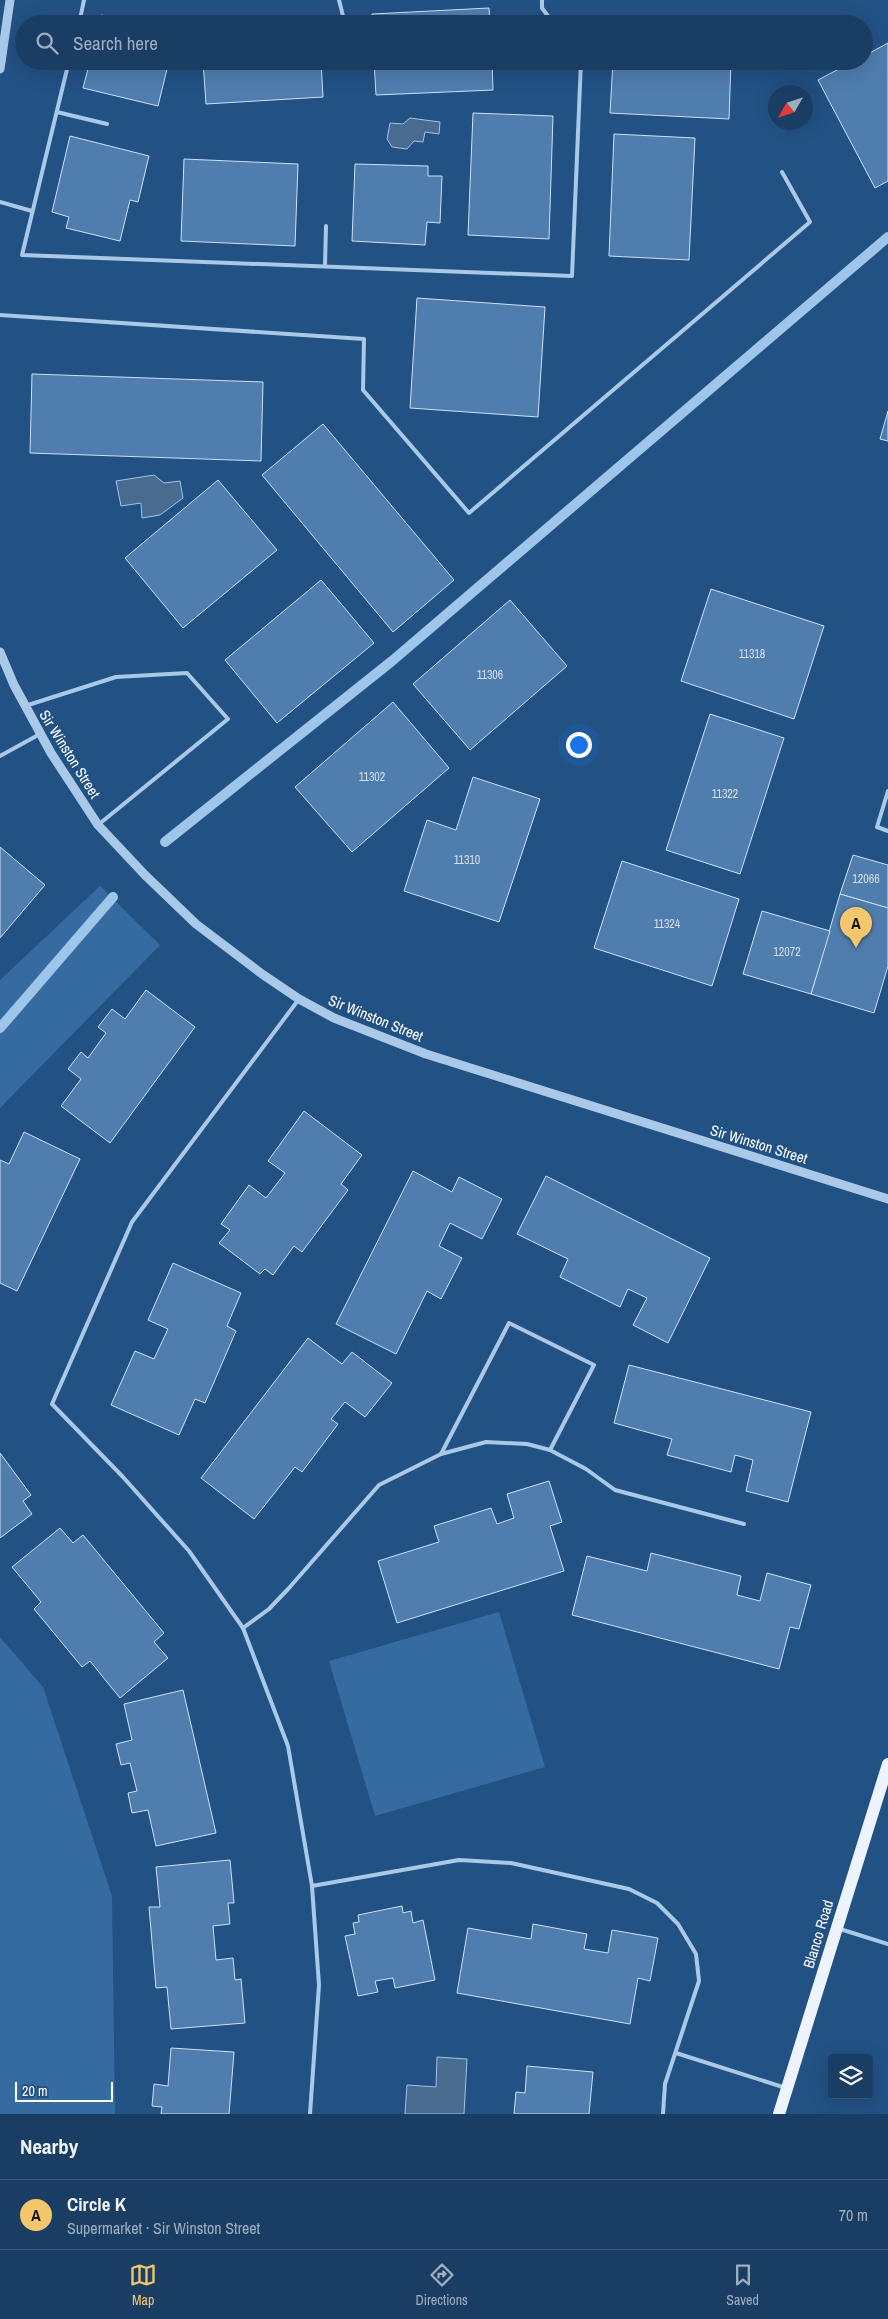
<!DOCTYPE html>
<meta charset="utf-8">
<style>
body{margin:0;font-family:"Archivo Narrow",sans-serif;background:#27486c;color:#f1f3f6}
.controls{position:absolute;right:15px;bottom:15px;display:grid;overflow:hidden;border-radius:5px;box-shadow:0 5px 20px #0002}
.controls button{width:45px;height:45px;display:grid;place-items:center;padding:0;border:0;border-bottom:1px solid #385678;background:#1a3d63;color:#f1f3f6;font:25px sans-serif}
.compass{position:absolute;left:768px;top:85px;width:45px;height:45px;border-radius:50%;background:#1a3d63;box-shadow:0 5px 20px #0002;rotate:231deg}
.scale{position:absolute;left:15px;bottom:12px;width:98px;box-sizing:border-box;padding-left:5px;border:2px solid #fff;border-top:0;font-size:14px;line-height:18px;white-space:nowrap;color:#fff;-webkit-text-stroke:4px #225184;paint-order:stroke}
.you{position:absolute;left:578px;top:744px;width:18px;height:18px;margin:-12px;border:4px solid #fff;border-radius:50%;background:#1a73e8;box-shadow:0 0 0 8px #1a73e833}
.badge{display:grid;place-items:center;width:32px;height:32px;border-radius:50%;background:#f4c76c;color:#111;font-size:16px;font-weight:700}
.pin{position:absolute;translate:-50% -41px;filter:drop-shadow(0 1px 2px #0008)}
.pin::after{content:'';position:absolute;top:26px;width:18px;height:15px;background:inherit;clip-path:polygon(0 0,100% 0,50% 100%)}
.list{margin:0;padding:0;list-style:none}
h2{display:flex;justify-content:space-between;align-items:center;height:65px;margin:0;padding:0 20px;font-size:21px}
h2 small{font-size:16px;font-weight:400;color:#9faebe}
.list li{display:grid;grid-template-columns:32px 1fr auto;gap:15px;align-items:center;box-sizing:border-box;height:70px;padding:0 20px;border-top:1px solid #385678}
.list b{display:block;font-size:19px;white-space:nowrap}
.list p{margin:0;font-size:16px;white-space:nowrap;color:#9faebe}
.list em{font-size:16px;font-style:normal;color:#9faebe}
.icon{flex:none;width:28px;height:28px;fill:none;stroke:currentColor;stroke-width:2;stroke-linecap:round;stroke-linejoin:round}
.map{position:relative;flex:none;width:888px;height:2114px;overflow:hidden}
.search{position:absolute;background:#1a3d63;box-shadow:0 5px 20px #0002;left:15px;right:15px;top:15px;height:55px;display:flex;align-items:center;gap:12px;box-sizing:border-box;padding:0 18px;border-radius:28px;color:#9faebe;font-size:19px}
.sheet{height:135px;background:#1a3d63}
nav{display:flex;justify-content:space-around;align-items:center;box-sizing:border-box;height:70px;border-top:1px solid #385678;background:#1a3d63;font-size:14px;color:#9faebe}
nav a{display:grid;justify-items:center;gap:2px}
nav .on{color:#f4c76c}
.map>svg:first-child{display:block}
.green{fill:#366ba1}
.water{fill:#496b8f;stroke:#9ec5ea}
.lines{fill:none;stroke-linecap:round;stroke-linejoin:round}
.stream{stroke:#9ec5ea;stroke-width:10}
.building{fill:#4f7dae;stroke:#cee2f6}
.service{stroke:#aac9e8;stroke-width:4}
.tertiary{stroke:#aac9e8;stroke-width:9}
.primary{stroke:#edf4fe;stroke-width:12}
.labels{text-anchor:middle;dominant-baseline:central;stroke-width:4;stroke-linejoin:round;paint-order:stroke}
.number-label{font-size:12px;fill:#d3deeb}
.street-label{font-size:15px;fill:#fff;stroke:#225184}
</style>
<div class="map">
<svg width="888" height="2114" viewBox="0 0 888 2114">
<rect width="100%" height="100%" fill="#225184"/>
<g class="green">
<path d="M100 886 160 945 0 1108V980Z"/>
<path d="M499 1612 545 1767 375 1816 329 1661Z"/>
<path d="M0 1637 43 1687 112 1896 115 2114H0Z"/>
</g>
<g class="water">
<path d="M410 118 440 122 439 134 425 132 423 142 414 141 407 149 392 147 387 139 390 123 403 124Z"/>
<path d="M154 475 164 483 180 481 183 498 160 515 142 518 141 503 121 506 116 481Z"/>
<path d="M437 2057 467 2059 464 2114H405L407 2085 436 2087Z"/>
</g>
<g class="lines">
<g class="stream">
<path d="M165 842 392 661 888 237"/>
<path d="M0 1028 113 897"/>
</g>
</g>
<g class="building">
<path d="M489 8 490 24H372V14Z"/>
<path d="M101 15 137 24H99Z"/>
<path d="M318 18 319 24H223Z"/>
<path d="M888 43V181L875 188 818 80 854 61H864V56Z"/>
<path d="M90 61H169L158 106 83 88Z"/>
<path d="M203 61H321L323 97 206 104Z"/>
<path d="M374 61H492L493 90 376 95Z"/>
<path d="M613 61H731L729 119 610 113Z"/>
<path d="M473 113 553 116 549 239 468 235Z"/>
<path d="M614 134 695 138 689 260 609 256Z"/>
<path d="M70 136 149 156 138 202 130 200 120 241 66 228 69 217 52 212Z"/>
<path d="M184 159 298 164 295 246 181 241Z"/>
<path d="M355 164 428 166V176H442L440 223 427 222 425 245 352 241Z"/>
<path d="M417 298 545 307 538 417 410 408Z"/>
<path d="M32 374 263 382 261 461 30 453Z"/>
<path d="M888 411V441L880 439Z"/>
<path d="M323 424 454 580 393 632 262 475Z"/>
<path d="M218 480 277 550 183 628 125 558Z"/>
<path d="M321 580 374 643 277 723 225 660Z"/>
<path d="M711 589 824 626 794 719 681 681Z"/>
<path d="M510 600 567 666 470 750 413 684Z"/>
<path d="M393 702 449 768 352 852 295 787Z"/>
<path d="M710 714 784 738 740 874 666 850Z"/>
<path d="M473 777 540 799 499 922 404 891 427 820 456 830Z"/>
<path d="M0 847 45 885 0 938Z"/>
<path d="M853 855 888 865V908L840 894Z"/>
<path d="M622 861 739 899 712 986 594 948Z"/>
<path d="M840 894 888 908V966L874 1013 811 994Z"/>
<path d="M762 911 830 931 811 994 743 974Z"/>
<path d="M146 990 195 1027 110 1143 61 1106 81 1079 68 1069 81 1052 88 1058 106 1033 98 1027 112 1009 125 1019Z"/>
<path d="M304 1111 362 1155 341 1184 348 1190 302 1252 294 1246 273 1275 265 1269 260 1274 219 1243 230 1230 221 1224 249 1185 266 1198 285 1173 268 1161Z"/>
<path d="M24 1132 80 1159 17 1291 0 1283V1160L9 1164Z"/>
<path d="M413 1171 452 1192 459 1177 502 1199 482 1239 450 1223 439 1246 462 1258 441 1299 427 1291 396 1354 336 1324Z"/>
<path d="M546 1176 710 1258 668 1343 633 1325 647 1298 628 1289 620 1307 560 1277 568 1259 517 1234Z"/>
<path d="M173 1263 241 1293 227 1326 236 1331 205 1403 195 1399 179 1435 111 1405 135 1351 154 1359 168 1329 148 1320Z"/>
<path d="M308 1338 342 1364 352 1352 392 1383 365 1417 345 1402 331 1419 338 1424 302 1472 295 1467 254 1519 201 1478Z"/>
<path d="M629 1365 811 1412 788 1502 746 1491 753 1460 735 1455 731 1472 667 1455 672 1439 614 1423Z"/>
<path d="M0 1453 31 1495 23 1501 32 1514 0 1538Z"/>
<path d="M549 1481 562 1522 550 1526 564 1571 397 1623 378 1561 439 1542 434 1526 491 1508 497 1524 514 1518 507 1494Z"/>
<path d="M60 1528 73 1543 83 1535 164 1633 154 1642 168 1658 120 1698 90 1661 82 1667 34 1609 41 1602 12 1567Z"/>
<path d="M651 1553 741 1576 737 1595 760 1601 767 1573 811 1585 799 1629 790 1627 779 1669 572 1615 587 1556 647 1571Z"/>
<path d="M183 1690 216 1833 156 1846 148 1810 132 1813 128 1793 137 1791 130 1763 121 1765 116 1744 132 1740 124 1704Z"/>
<path d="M230 1860 234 1903H228L230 1924 213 1926 216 1960 233 1958 235 1980 241 1979 245 2023 171 2029 167 1987 156 1988 149 1907H160L156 1867Z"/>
<path d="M402 1906 403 1913 411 1911 413 1923 423 1920 435 1980 395 1988 393 1978 375 1981 378 1992 358 1996 345 1936 355 1934 353 1923 359 1922 358 1915Z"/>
<path d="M533 1924 587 1934 584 1949 608 1953 612 1930 658 1938 650 1981 638 1978 630 2024 457 1993 468 1928 531 1939Z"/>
<path d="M171 2048 234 2052 229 2114H161L162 2107 152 2106 154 2084 168 2086Z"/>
<path d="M527 2066 593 2072 589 2114H514L516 2092 525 2093Z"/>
</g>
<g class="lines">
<g class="service">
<path d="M339 0 345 24"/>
<path d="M542 0V8L554 24"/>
<path d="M79 24 84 0"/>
<path d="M69 61 22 255 572 276 581 61"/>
<path d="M57 112 107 124"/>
<path d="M0 202 32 211"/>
<path d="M325 266 326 226"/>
<path d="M0 315 364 339 363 390 469 513 810 222 782 172"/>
<path d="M25 706 116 677 187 673 228 719 98 825"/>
<path d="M0 756 40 734"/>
<path d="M888 791 877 827 888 831"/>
<path d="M299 999 132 1222 52 1404 123 1477 189 1551 243 1628 288 1746 312 1886 319 1985 310 2114"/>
<path d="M441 1454 509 1323 594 1365 550 1450"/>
<path d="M243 1628 269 1609 289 1588 379 1485 441 1454 486 1442 527 1444 550 1450 586 1469 615 1490 744 1524"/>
<path d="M312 1886 459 1860 511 1863 629 1889 657 1903 678 1924 696 1954 699 1981 665 2084 663 2114"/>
<path d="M840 1929 888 1944"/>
<path d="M676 2053 786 2088"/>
</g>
<g class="tertiary">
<path d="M0 69 10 0"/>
<path d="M0 652 14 685 51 753 98 825 145 875 196 924 262 974 299 999 334 1018 426 1054 888 1199"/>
</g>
<path class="primary" d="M779 2114 888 1764"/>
</g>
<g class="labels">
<g class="number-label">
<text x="752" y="654">11318</text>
<text x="490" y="675">11306</text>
<text x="372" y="777">11302</text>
<text x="725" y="794">11322</text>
<text x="467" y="860">11310</text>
<text x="866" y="879">12066</text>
<text x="667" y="924">11324</text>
<text x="787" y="952">12072</text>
</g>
<g class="street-label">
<text transform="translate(70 754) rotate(58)">Sir Winston Street</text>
<text transform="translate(376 1018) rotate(22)">Sir Winston Street</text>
<text transform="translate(759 1144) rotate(17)">Sir Winston Street</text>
<text transform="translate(818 1934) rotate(-73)">Blanco Road</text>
</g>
</g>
</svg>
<div class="controls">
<button><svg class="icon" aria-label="layers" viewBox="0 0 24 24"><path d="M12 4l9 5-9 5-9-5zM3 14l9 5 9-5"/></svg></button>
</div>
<svg class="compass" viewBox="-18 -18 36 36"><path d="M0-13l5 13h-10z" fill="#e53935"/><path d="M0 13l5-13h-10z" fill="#9faebe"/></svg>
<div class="scale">20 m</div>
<div class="you"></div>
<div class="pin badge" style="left:856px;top:948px">A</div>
<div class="search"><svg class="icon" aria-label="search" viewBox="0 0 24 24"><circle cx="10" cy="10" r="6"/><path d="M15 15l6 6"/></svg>Search here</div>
</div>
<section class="sheet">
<h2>Nearby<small></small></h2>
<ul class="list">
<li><span class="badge">A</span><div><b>Circle K</b><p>Supermarket · Sir Winston Street</p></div><em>70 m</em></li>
</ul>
</section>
<nav>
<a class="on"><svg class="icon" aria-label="map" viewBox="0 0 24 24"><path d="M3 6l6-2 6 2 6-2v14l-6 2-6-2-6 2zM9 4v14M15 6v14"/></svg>Map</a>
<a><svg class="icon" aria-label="directions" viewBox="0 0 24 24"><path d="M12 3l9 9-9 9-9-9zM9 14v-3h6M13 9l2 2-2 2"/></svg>Directions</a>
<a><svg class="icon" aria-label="saved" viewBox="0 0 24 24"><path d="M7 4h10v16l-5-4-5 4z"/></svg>Saved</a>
</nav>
